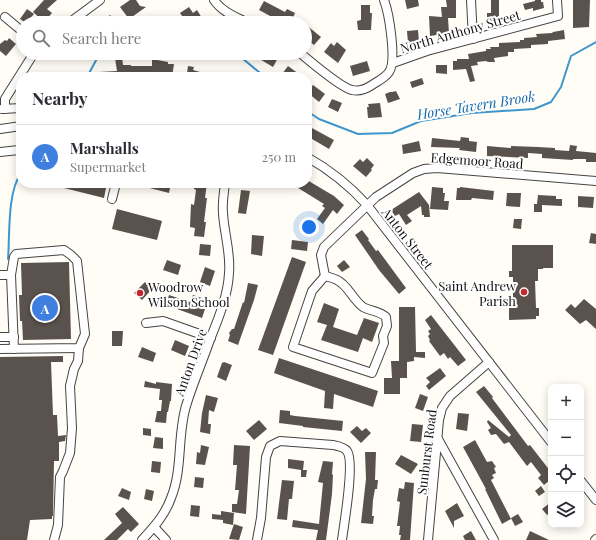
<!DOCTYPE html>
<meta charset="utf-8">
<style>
body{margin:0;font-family:"Playfair Display",serif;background:#f2f2f3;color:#2b2b33}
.controls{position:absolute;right:12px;bottom:12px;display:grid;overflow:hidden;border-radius:8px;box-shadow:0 2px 10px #0003}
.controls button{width:36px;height:36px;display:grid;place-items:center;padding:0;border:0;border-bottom:1px solid #e1e1e2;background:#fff;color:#2b2b33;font:20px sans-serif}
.you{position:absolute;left:309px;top:227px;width:14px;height:14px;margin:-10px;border:3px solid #fff;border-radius:50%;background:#1a73e8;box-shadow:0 0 0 6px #1a73e833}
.badge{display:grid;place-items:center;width:26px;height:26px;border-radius:50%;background:#7c3aed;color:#fff;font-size:13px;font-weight:700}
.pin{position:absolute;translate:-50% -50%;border:2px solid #fff;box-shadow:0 1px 4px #0006}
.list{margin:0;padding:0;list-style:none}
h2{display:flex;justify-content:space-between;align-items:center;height:52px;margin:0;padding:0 16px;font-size:17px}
h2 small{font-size:13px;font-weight:400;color:#7c7c81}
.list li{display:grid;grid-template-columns:26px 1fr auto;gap:12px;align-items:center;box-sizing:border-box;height:64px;padding:0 16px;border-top:1px solid #e1e1e2}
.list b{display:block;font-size:15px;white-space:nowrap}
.list p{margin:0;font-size:13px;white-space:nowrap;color:#7c7c81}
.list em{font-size:13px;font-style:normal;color:#7c7c81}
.icon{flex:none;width:22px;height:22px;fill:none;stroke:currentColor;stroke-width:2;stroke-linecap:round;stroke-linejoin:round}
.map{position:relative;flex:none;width:596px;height:540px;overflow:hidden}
.search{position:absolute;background:#fff;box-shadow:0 2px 10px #0003;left:16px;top:16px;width:296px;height:44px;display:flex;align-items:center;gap:10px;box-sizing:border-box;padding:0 14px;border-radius:22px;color:#7c7c81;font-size:15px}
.panel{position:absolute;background:#fff;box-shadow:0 2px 10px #0003;left:16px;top:72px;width:296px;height:116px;border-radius:16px}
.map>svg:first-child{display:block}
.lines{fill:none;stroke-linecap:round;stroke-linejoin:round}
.stream{stroke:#3f96cf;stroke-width:2}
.building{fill:#5a524d}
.minor-casing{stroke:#444;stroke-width:10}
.minor{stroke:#fff;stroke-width:8}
.poi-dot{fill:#c4262e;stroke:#fff;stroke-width:1.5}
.labels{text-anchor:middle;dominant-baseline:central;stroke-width:4;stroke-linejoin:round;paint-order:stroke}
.street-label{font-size:13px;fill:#111;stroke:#fff}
.poi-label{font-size:13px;fill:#111;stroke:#fff;text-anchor:end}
.water-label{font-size:14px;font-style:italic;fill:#1768a6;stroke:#fff}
</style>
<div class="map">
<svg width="596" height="540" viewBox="0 0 596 540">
<rect width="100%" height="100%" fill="#fffdf5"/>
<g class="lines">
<g class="stream">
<path d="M234 53 237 54 265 77"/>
<path d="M87 77 100 53"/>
<path d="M307 111 319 119 358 134 392 133 421 121 472 113 534 109 551 102 561 87 571 56 596 42"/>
<path d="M8 259C10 234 7 193 21 173"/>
</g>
</g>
<g class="building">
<path d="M44 0H57L47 9 52 13 44 22 33 12Z"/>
<path d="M130 0H136L140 6 146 7 129 19 120 7Z"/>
<path d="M405 0H418L419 6 407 9Z"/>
<path d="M446 0H456V18H448L449 33 430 36 429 16 442 17 441 7H447Z"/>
<path d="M491 0H499V16H498V21H487V13H491Z"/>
<path d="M535 0H541V2H543L544 8 533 11V8L525 10 523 4 535 1Z"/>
<path d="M573 0H590L589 27 573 28Z"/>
<path d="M264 1 285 12 287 9 295 13 293 18 303 23H283L259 10Z"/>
<path d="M361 5H370V13H372L371 30H358L357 21 361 20Z"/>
<path d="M189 7 193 13 197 10 205 23H187L180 13Z"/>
<path d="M27 9 34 14 26 23 20 19Z"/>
<path d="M110 15 117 23H100Z"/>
<path d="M305 24 321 37 314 45 305 38Z"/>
<path d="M418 30 419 42 408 43 407 31Z"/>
<path d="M564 30 565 39 548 41V44L531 45V48L514 49V52H508V56L494 58 495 62H488L486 61 477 62 478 65 471 66 475 81 470 82 466 69 453 70V61H457V59H469L468 54 486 51V49H491L490 47H499V43L520 42V40H524V38L537 37 536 34 552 33 553 32Z"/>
<path d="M9 38 16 44 6 56 0 51V44L5 40 7 41Z"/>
<path d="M337 42 346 50 338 63 324 52 331 43 334 46Z"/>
<path d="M261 53H269L278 58 273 67 258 58Z"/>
<path d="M122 57 123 65H131V66H152V59L168 62V64H174L172 77H164V75L146 73V77H134L132 72 120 73V77H99V72L117 71 115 58Z"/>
<path d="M367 61 370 71 353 76 350 66Z"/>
<path d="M436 65H447V74L436 73Z"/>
<path d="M188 66 194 67 193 70 200 72 199 77H191L192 74 187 73Z"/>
<path d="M288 66 303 77H286L282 74Z"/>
<path d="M422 78 424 84 412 88 410 82Z"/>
<path d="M313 85 325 94 319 102 307 92Z"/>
<path d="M396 91 400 99 388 103 385 94 390 92H392Z"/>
<path d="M332 99 342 103 338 112 328 107Z"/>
<path d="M380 103 382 117 368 118 367 107H369L368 104Z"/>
<path d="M310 127 334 140 329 149 307 136V133Z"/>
<path d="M461 137 469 138V141L477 142 476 152 459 150 460 148 431 147 432 138 460 141Z"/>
<path d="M419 141 421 151 403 154 402 145Z"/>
<path d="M570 145 577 146 576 151 596 153V162H586V159H573V160L542 158V154L528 153V158L487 156V146L511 148V146L538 147 555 148V150L569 151Z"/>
<path d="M367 158 374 165 371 169 372 170 366 177 353 166 360 159 363 162Z"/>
<path d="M307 180 334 196 344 205 337 214 333 210 323 224 317 219 325 208 322 206 324 204 290 183H307Z"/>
<path d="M52 183H107L104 198 52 185Z"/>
<path d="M138 183H171L169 193 138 185Z"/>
<path d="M195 183H207L205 198H207L204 222H206L204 237 194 236 195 228 190 227 191 204 194 205 196 190 194 189Z"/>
<path d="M432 187 443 188V193H445L444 201H449L448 210 430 209Z"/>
<path d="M460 187 494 191 493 200 472 198 471 200H456L457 188H460Z"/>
<path d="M241 190 250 191 246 214 238 213Z"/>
<path d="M419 192 429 205 430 217H424V215H422L421 206 407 215 412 221 406 225 399 214 395 216 391 210Z"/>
<path d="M507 193H521L520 207 506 206Z"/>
<path d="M538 195 556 196V199H562V206L542 205V212H534V204H537Z"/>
<path d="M578 196 594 197 593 208 578 207Z"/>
<path d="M117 209 162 221 157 240 112 229Z"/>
<path d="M514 219H522L521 229 513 228Z"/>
<path d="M362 230 369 239 368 240 376 251 378 250 406 288 399 294 379 270 355 235Z"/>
<path d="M591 233 596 234V244L589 243Z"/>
<path d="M252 235 264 236 262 256 251 254Z"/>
<path d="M292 240 308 242 307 251 291 249Z"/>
<path d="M200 244 211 245 210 256 199 255Z"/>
<path d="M512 245H553V268H543V269H538V281H535L536 308H539V316H536V319L509 320V303H513V277H509V271H512Z"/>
<path d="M292 257 306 262 273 355 258 350Z"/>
<path d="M167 260 181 265 178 275 163 270Z"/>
<path d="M344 260 350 267 342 272 337 266Z"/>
<path d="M69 262 71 339 23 340 22 321H20L19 295H22L21 263Z"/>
<path d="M205 267 215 271 210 286 200 282Z"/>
<path d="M145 282 152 289 142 300 134 293Z"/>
<path d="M248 283 258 285 254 300 238 345 228 341 230 335 229 333 232 329H234L243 302 244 303Z"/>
<path d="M169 295 190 302 193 295 208 300 202 318 166 305Z"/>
<path d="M584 299 596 309V329L586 320 580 324 565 310 571 304 575 308Z"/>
<path d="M324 303 339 309 333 327 357 335 364 318 379 323 372 342 363 338 358 352 321 340 327 325 317 322Z"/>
<path d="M399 307H415L416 352H425V358L414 357V361L407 362V378H400V394H384V378H392L391 361H399Z"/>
<path d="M431 315 466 360 458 366 450 357 448 359 444 353 440 356 429 341 430 340 428 336 430 334 428 331 431 329 425 320Z"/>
<path d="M112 331H123L122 346H112Z"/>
<path d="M175 340 189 346 185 356 171 350Z"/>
<path d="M142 347 156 353 153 362 138 357Z"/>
<path d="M63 356V362H51L53 415H57L58 436 66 435 65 441 59 442V461H54L53 516H52V519L30 520 27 540H0V357Z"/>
<path d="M279 358 378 391 373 407 334 394 333 409 324 408 325 391 274 373Z"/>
<path d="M224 362 232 365 226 381 217 377 222 363Z"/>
<path d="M440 368 446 376 429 390 426 386 430 382 426 378Z"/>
<path d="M145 381 156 384V382L172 384 171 401H170L168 412H167L166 423 155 422 157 411H161L162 400H159L160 389 144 387Z"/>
<path d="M484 386 493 397 492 398 528 446 530 445 551 472V479L544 485 538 478 541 475 531 462 527 466 509 442 504 444 496 434 491 435 488 430 491 428 487 422 488 420 509 437 511 435 476 392Z"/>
<path d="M420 394 428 397 423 411 415 408Z"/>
<path d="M206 395 218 398 214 412 209 410 208 424H211L210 434 200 432 202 413Z"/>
<path d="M280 410 290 411V415L295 416 343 421 342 431 303 427V426L279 423Z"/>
<path d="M458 413 469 414 467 431 456 429Z"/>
<path d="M259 420 267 429 254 440 246 431Z"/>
<path d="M412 424 423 425 421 442 410 441Z"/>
<path d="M357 426 362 431 366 428 371 433 361 443 350 432Z"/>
<path d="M143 428 151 429V436L143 435Z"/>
<path d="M155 437 163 438V449L153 448Z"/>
<path d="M475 440 487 462 492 461 496 467 494 468 496 473 492 475 494 478 491 480 511 519 502 524 485 489H486L463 447Z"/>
<path d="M201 445 209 447 205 465 196 464 197 452 200 453Z"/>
<path d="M234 445 250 446 246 514 232 512V504H237L239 490H235L237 465H233Z"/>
<path d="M365 452H376L375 480H378L377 489H375L373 500 372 516H374L373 524 361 523 366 479Z"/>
<path d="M401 455 418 464 411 474 395 464Z"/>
<path d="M288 459 304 461 303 470H307L306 477H301V470L288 468Z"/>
<path d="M152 461 161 462 160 473 151 472Z"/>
<path d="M323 461 333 462 332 474 333 475 332 494 326 540H316L318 530 292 527 293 520 319 524 323 483 318 482Z"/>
<path d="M195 477 204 478 203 488 194 487Z"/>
<path d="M282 480 294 481 292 499H289L287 520 277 519Z"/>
<path d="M405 482 414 483 410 540H400L401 535H399L400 526H397L400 502 397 501 399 488 404 489Z"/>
<path d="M541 486 545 492 539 496 535 491Z"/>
<path d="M122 488 131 492 129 500 118 496Z"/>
<path d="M146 489 154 491 152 501 144 499Z"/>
<path d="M551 502V512L547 515 542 509Z"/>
<path d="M457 503 464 516 454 521V528L445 511Z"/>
<path d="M191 505 200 506 199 517 190 516Z"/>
<path d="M123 507 139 524 131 532 128 529 117 540H104L122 523 115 514Z"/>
<path d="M221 511 234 513 233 525 223 523V520L212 519V514L221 515Z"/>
<path d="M518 514 523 522 515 526 511 518Z"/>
<path d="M234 524 243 527 239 540 229 539Z"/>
<path d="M471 531 476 540H465L463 536Z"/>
<path d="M530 531 549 540H526Z"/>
</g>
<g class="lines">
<defs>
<g id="minor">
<path d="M214 0C222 12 236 17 248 23"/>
<path d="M471 0 473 39"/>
<path d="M5 17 23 32"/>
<path d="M69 23 100 0"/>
<path d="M300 53C311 62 341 88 352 90 360 92 366 89 372 85 378 81 385 78 389 72 397 61 389 13 384 0"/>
<path d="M393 63 427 51 558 16 557 0"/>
<path d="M2 109 21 108"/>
<path d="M5 109V99L34 53"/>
<path d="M0 129 21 126"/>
<path d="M0 152 19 150 21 148"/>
<path d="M307 157C330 170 349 185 367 205L551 442"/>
<path d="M112 199 116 183"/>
<path d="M0 275H11L14 349"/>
<path d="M325 276 321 255 324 247 376 197 413 173 424 169 437 168 596 181"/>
<path d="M325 276C329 277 333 278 337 280 348 285 353 300 363 307 370 311 380 311 386 317L387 326 383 336 384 343 372 373 293 347 312 291Z"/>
<path d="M146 323 163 321 211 338"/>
<path d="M0 337H14"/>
<path d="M0 349 79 348 85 334 77 261 71 255 64 250 16 254 14 257 11 275"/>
<path d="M438 439 494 540"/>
<path d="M581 481 596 500"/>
<path d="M154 527 166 540"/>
<path d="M54 540 58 525 60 477 63 471 70 453 72 428 70 386 74 369 78 361 79 348"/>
<path d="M142 540C154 527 165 515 171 498 183 469 177 436 186 406 193 383 203 360 211 337 219 317 228 295 229 273 231 253 224 233 223 213 222 203 224 193 225 183"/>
<path d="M257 540 261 518 266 457 270 446 280 441 333 445C338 446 344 447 347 451 355 462 344 524 342 540"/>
<path d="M428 540 439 420 442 408 450 396 489 362"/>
<path d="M595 540 596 539"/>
</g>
</defs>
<use href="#minor" class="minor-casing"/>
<use href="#minor" class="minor"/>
</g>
<g class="poi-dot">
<circle cx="524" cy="292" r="4"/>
<circle cx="140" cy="293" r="4"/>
</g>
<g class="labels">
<g class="street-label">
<text transform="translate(460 31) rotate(-16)">North Anthony Street</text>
<text transform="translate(477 160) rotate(4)">Edgemoor Road</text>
<text transform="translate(408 238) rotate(52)">Anton Street</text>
<text transform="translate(190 362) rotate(-70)">Anton Drive</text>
<text transform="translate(426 452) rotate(-83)">Sunburst Road</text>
</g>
<g class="poi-label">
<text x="516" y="285">Saint Andrew<tspan x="516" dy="15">Parish</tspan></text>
<text x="148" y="286" text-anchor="start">Woodrow<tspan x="148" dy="15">Wilson School</tspan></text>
</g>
<g class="water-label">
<text transform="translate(476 105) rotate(-9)">Horse Tavern Brook</text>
</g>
</g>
</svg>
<div class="controls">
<button>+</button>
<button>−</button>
<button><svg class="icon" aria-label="locate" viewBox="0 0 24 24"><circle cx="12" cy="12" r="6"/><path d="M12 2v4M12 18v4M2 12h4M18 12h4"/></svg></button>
<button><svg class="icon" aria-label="layers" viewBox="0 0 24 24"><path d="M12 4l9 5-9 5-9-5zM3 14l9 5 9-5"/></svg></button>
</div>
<div class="you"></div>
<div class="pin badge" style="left:45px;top:308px;background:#3f7fe0">A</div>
<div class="search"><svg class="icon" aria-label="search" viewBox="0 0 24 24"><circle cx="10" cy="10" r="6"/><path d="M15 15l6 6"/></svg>Search here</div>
<section class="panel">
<h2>Nearby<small></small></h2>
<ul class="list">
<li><span class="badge" style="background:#3f7fe0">A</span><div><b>Marshalls</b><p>Supermarket</p></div><em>250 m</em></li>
</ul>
</section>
</div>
